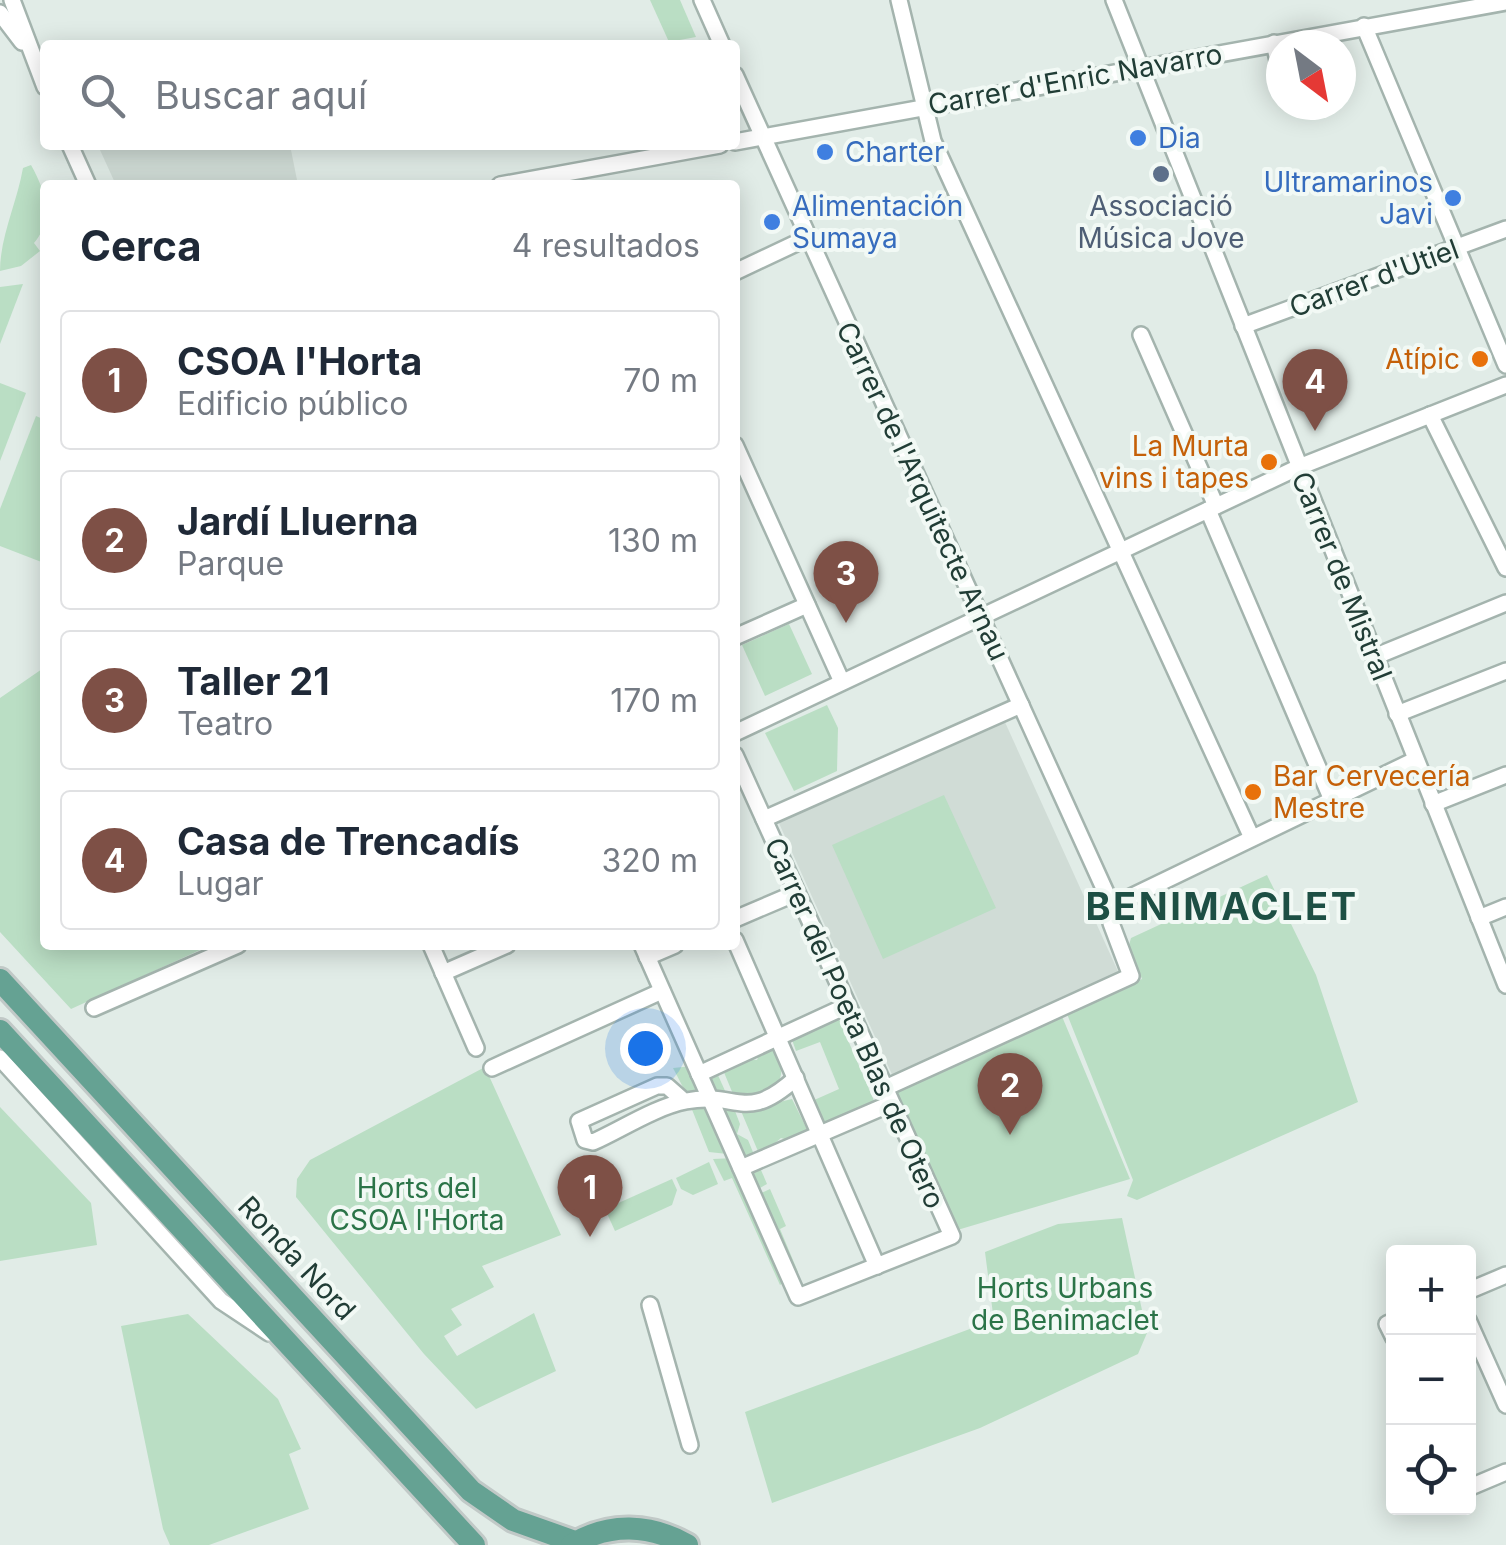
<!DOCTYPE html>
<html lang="es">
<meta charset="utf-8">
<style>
body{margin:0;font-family:Inter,sans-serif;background:#f2f2f3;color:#1f2937}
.controls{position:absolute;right:30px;bottom:30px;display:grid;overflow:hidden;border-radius:10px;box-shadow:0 5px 25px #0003}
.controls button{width:90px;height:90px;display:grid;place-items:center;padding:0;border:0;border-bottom:2px solid #e0e1e3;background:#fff;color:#1f2937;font:50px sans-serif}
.compass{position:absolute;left:1266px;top:30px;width:90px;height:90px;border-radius:50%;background:#fff;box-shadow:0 5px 25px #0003;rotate:148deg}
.you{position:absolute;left:645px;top:1048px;width:35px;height:35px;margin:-25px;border:8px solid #fff;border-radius:50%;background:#1a73e8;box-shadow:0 0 0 15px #1a73e833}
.badge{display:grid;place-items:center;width:65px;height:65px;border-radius:50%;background:#7e5046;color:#fff;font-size:32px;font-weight:700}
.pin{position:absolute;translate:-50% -82px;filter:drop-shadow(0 2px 5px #0008)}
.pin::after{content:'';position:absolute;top:52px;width:35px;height:30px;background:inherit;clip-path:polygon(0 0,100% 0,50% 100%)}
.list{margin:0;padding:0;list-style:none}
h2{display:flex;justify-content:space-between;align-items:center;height:130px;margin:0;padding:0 40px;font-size:42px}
h2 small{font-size:32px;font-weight:400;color:#747a83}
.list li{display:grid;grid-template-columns:65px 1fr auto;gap:30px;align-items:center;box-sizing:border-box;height:140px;margin:0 20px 20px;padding:0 20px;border:2px solid #e0e1e3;border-radius:10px}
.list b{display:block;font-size:38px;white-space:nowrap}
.list p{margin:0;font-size:32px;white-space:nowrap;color:#747a83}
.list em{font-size:32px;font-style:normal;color:#747a83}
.icon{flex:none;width:55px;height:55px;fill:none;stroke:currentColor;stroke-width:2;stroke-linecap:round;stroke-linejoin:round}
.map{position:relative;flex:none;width:1506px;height:1545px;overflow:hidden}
.search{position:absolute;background:#fff;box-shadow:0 5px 25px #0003;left:40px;top:40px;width:700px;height:110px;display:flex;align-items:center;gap:25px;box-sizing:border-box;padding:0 35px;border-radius:10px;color:#747a83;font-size:38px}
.panel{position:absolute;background:#fff;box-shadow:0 5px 25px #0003;left:40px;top:180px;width:700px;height:770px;border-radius:10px}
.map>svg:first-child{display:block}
.built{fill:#d0dcd6}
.green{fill:#badec4}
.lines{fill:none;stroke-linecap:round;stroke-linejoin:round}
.street-casing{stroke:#a4b4ae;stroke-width:20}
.primary-casing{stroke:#c1c9c7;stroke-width:28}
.street{stroke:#fff;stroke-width:15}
.primary{stroke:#65a293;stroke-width:22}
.shop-dot{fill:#3f7fe0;stroke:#f2f9f5;stroke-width:4}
.service-dot{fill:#5c6f8a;stroke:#f2f9f5;stroke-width:4}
.food-dot{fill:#e8710a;stroke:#f2f9f5;stroke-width:4}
.labels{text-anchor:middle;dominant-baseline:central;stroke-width:8;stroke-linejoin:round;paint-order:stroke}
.street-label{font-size:28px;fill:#213d36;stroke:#f2f9f5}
.shop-label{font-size:28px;fill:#366cbe;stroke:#f2f9f5;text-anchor:start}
.service-label{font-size:28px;fill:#4e5e75;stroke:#f2f9f5}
.food-label{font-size:28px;fill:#c56008;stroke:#f2f9f5;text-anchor:end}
.park-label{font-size:28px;fill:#2b7448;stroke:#f2f9f5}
.district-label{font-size:38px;font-weight:bold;letter-spacing:2.5px;fill:#1d4f44;stroke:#f2f9f5}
</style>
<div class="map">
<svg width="1506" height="1545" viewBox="0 0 1506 1545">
<rect width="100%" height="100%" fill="#e1ece7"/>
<g class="built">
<path d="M119 145H290L298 185H116L100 150Z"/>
<path d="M1004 720 1121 978 894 1079 778 821Z"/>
</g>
<g class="green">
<path d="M650 0H680L696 37 669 42Z"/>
<path d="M31 165C45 190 55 219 34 243L40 251 21 266 0 271C0 237 17 202 23 168Z"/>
<path d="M23 284 0 344V287Z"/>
<path d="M0 383 26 393 0 461Z"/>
<path d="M36 416 45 420 44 563 0 546V509Z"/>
<path d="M789 624 812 674 765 696 742 645Z"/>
<path d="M45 667V945H211L71 1009 0 932V698Z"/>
<path d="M827 705 838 728 837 771 794 791 765 733Z"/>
<path d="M944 795 996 908 883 959 832 845Z"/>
<path d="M1267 875 1316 975 1358 1102 1137 1200 1127 1196 1133 1180 1067 1014 1142 979 1129 945 1131 938Z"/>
<path d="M1061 1014 1130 1179 954 1231 944 1210 932 1215 887 1112 888 1091Z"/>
<path d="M838 1017 875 1103 823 1126 812 1101 839 1089 820 1042 796 1051 791 1037Z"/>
<path d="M775 1044C792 1083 774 1101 733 1094L723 1070 745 1059 757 1060 761 1050Z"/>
<path d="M713 1064 726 1093H686L673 1068Z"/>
<path d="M485 1067 561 1235 482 1266 494 1287 451 1309 462 1325 444 1336 457 1356 534 1313 556 1371 476 1409 424 1354 296 1197 297 1179 310 1160Z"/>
<path d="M792 1099 809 1133 791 1141 781 1138 760 1156 741 1111Z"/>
<path d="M0 1107 91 1203 97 1245 0 1261Z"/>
<path d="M691 1107 735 1111 740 1124 737 1134 748 1140 755 1157 709 1152Z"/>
<path d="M735 1158 758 1163 767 1184 758 1189 747 1184 759 1194 770 1189 786 1226 780 1229 798 1272 780 1285 732 1178 724 1181 713 1159Z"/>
<path d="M709 1162 718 1184 693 1195 681 1189 676 1178Z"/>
<path d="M672 1179 677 1190 672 1205 615 1231 605 1209Z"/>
<path d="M1122 1218 1147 1333 1138 1354 980 1428 772 1503 745 1412 986 1323 993 1314 985 1252 1058 1224Z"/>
<path d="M188 1314 278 1399 301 1449 289 1454 309 1509 209 1545H170L163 1529 121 1326Z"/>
</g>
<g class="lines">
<defs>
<g id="street">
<path d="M12 0 45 87"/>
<path d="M702 0 722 45"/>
<path d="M899 0 933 141 1252 838"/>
<path d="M1114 0 1506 985"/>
<path d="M0 13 22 42"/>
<path d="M1364 26 1506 365"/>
<path d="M1274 43 1281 74"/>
<path d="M735 75 1112 906 1111 923 1131 976 883 1089"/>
<path d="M735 142 1506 2"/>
<path d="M70 145 88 185"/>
<path d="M500 185 720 145"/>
<path d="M735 272 807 238"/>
<path d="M1243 326 1506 229"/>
<path d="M1141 335 1216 506"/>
<path d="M1430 415 1506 568"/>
<path d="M735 445 842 682"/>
<path d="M1208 510 1332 800"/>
<path d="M735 637 807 605"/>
<path d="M1374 657 1506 603"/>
<path d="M1397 714 1506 671"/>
<path d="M735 733 1299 467 1506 385"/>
<path d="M1433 804 1506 775"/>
<path d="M764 819 1021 705"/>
<path d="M1112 906 1415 760"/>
<path d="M1479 918 1506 907"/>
<path d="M735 919 796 893"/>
<path d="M735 940 877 1266"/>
<path d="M431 945 476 1048"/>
<path d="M642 945 798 1297 952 1236 735 755"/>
<path d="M647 957 675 945"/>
<path d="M443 973 507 945"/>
<path d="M94 1008 238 945"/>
<path d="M0 1058 221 1301 269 1333"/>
<path d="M492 1068 662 991"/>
<path d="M699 1074 846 1006"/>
<path d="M684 1101 667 1086H657L579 1121 585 1140 593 1142C622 1129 655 1107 686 1101 739 1091 745 1124 796 1078"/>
<path d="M741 1168 890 1104"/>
<path d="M1468 1291 1506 1275"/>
<path d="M650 1305 690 1445"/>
<path d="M1468 1320 1506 1405"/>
<path d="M1394 1321 1387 1324 1394 1338"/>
<path d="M1468 1488 1506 1472"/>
</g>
<g id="primary">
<path d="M0 980 471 1491 513 1520 575 1542"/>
<path d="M0 1031 474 1545"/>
<path d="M572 1545C609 1522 650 1524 687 1545"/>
</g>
</defs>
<use href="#street" class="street-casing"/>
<use href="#primary" class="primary-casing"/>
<use href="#street" class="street"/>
<use href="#primary" class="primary"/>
</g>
<g class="shop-dot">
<circle cx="1138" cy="138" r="10"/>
<circle cx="825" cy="152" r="10"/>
<circle cx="1453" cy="198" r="10"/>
<circle cx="772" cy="222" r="10"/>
</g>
<circle class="service-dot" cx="1161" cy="174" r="10"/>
<g class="food-dot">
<circle cx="1480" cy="359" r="10"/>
<circle cx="1269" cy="462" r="10"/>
<circle cx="1253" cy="792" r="10"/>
</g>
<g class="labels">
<g class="street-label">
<text transform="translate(1075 79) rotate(-10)">Carrer d'Enric Navarro</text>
<text transform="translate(1374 278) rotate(-20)">Carrer d'Utiel</text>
<text transform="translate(923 491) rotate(65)">Carrer de l'Arquitecte Arnau</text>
<text transform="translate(1342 576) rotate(68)">Carrer de Mistral</text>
<text transform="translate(855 1023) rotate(66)">Carrer del Poeta Blas de Otero</text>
<text transform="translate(297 1258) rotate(47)">Ronda Nord</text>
</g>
<g class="shop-label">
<text x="1158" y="138">Dia</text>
<text x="845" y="152">Charter</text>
<text x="1433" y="182" text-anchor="end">Ultramarinos<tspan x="1433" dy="32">Javi</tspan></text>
<text x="792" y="206">Alimentación<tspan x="792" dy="32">Sumaya</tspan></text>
</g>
<g class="service-label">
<text x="1161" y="206">Associació<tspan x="1161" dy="32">Música Jove</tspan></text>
</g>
<g class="food-label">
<text x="1460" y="359">Atípic</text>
<text x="1249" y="446">La Murta<tspan x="1249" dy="32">vins i tapes</tspan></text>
<text x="1273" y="776" text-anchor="start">Bar Cervecería<tspan x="1273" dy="32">Mestre</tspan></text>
</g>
<g class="park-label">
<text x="417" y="1188">Horts del<tspan x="417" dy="32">CSOA l'Horta</tspan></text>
<text x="1065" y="1288">Horts Urbans<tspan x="1065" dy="32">de Benimaclet</tspan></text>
</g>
<g class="district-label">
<text x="1222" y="906">BENIMACLET</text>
</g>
</g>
</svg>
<div class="controls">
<button>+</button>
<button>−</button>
<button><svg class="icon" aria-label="locate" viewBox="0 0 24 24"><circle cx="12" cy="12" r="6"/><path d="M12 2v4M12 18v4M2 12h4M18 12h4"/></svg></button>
</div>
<svg class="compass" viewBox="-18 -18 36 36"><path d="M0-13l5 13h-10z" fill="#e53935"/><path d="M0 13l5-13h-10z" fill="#747a83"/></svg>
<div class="you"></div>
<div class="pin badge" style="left:590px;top:1237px">1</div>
<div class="pin badge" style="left:1010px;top:1135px">2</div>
<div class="pin badge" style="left:846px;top:623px">3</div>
<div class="pin badge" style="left:1315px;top:431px">4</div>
<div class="search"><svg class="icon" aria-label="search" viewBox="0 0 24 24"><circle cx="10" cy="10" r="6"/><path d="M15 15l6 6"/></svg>Buscar aquí</div>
<section class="panel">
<h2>Cerca<small>4 resultados</small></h2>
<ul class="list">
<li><span class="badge">1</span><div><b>CSOA l'Horta</b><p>Edificio público</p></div><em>70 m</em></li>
<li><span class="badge">2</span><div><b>Jardí Lluerna</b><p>Parque</p></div><em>130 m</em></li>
<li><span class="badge">3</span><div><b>Taller 21</b><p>Teatro</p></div><em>170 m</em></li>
<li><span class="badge">4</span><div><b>Casa de Trencadís</b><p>Lugar</p></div><em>320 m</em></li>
</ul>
</section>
</div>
